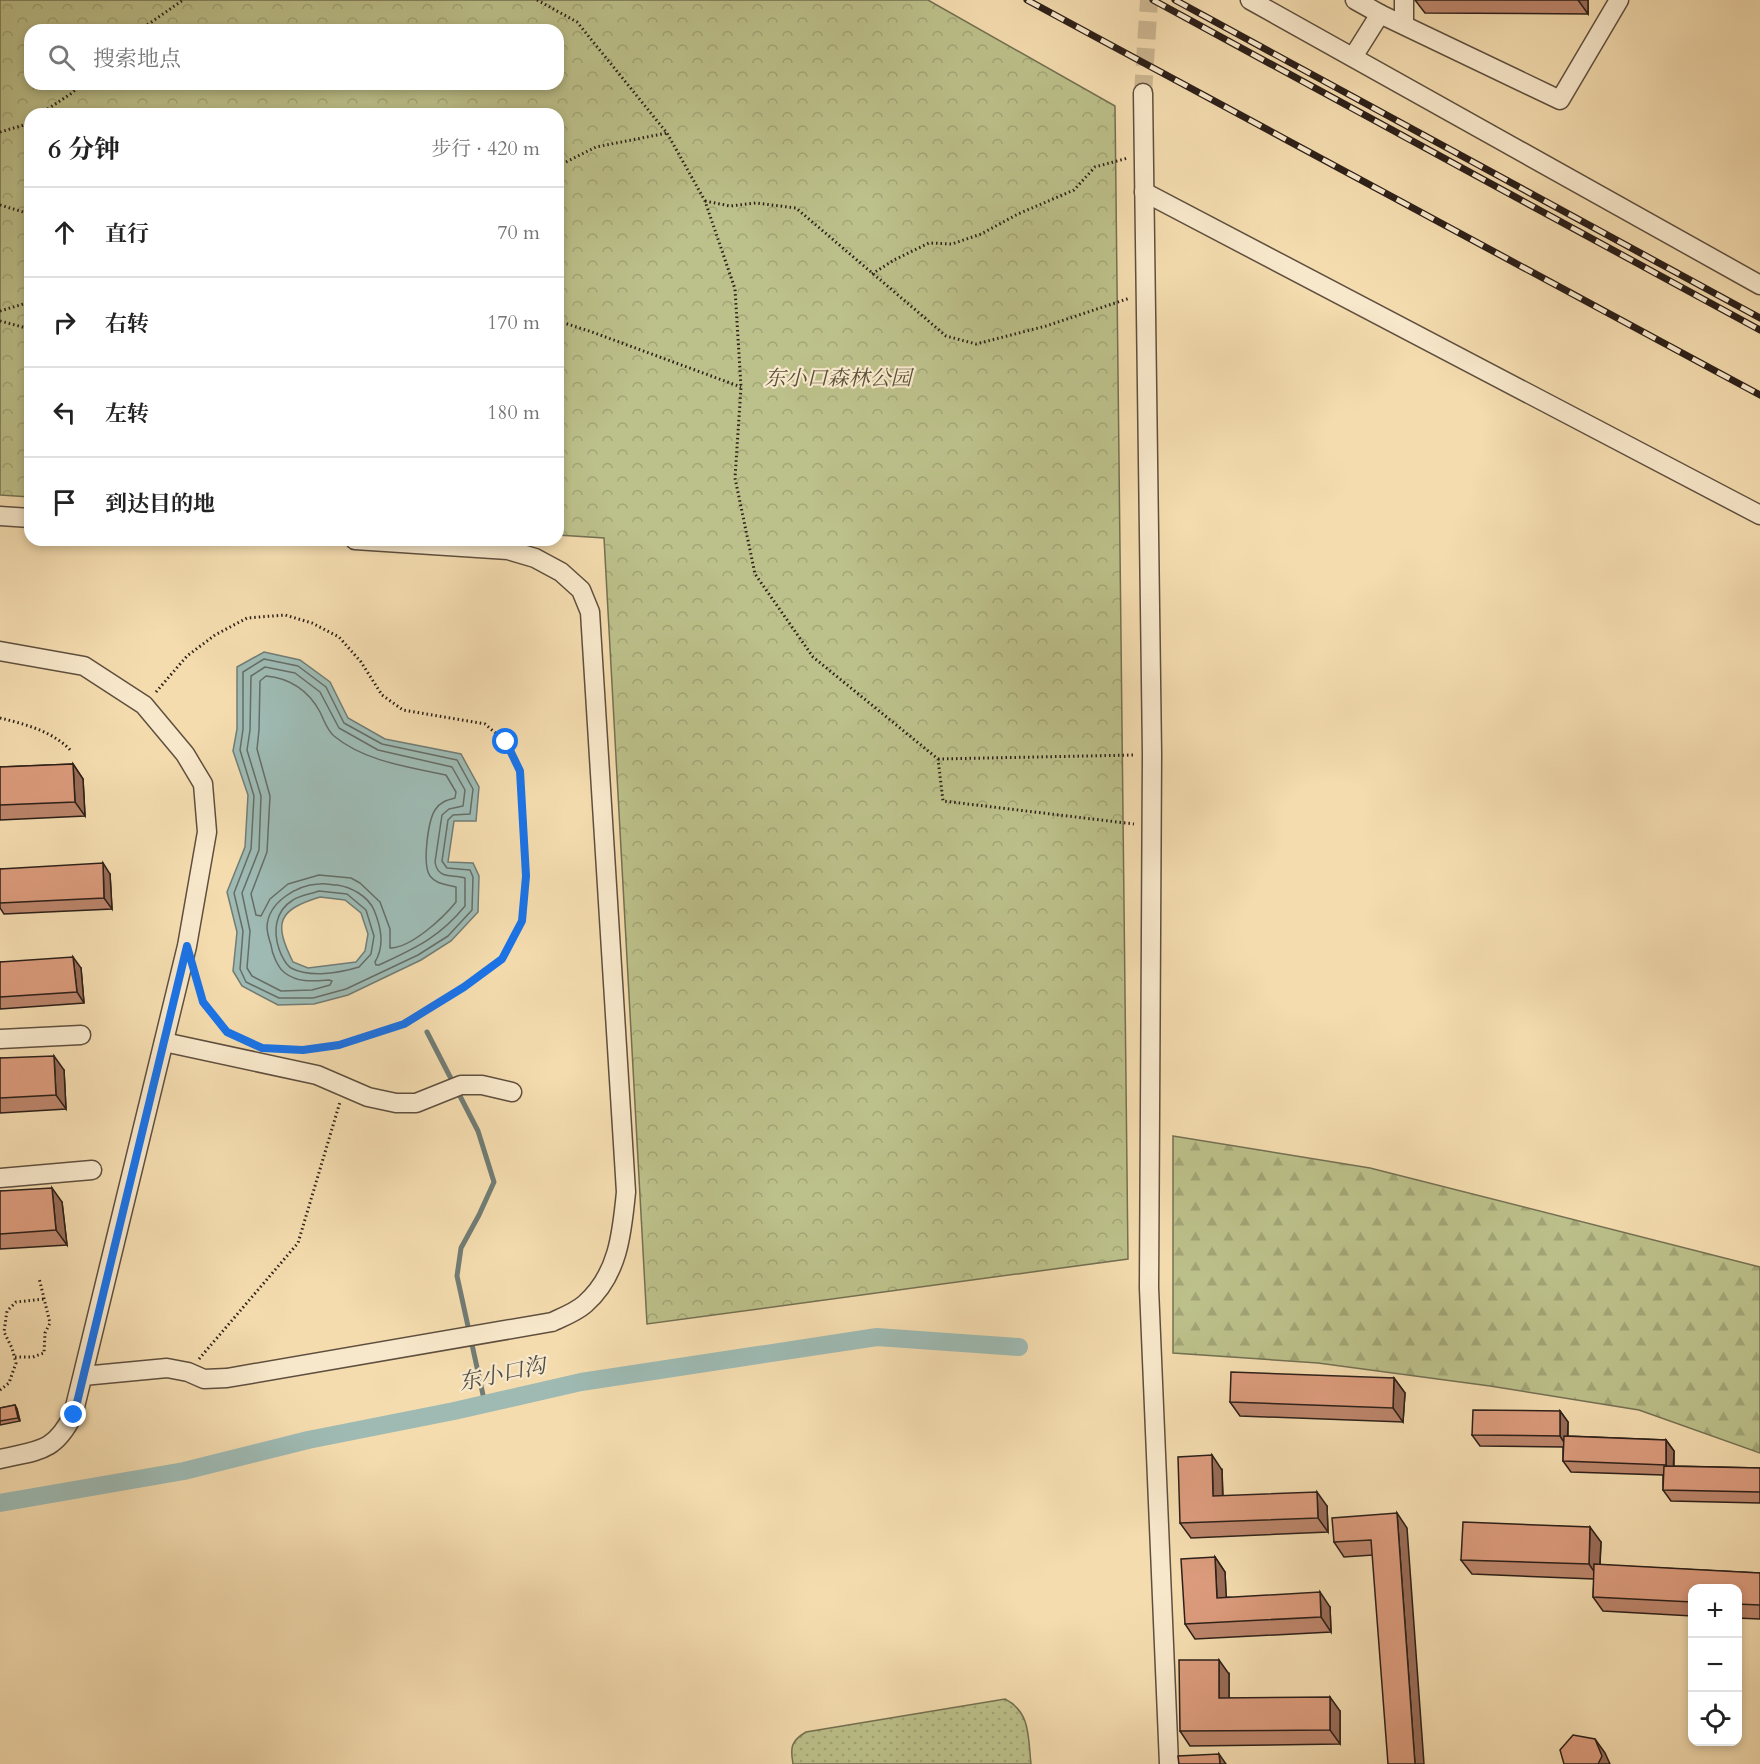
<!DOCTYPE html>
<html lang="zh">
<meta charset="utf-8">
<style>
body{margin:0;font-family:Cardo,"Noto Serif SC",serif;background:#f6f6f6;color:#222}
.controls{position:absolute;right:18px;bottom:18px;display:grid;overflow:hidden;border-radius:12px;box-shadow:0 3px 9px #0003}
.controls button{width:54px;height:54px;display:grid;place-items:center;padding:0;border:0;border-bottom:2px solid #e0e0e0;background:#fff;color:#222;font:30px sans-serif}
.stop{position:absolute;width:18px;height:18px;margin:-14px;border:4px solid #1a73e8;border-radius:50%;background:#fff}
.stop.end{background:#1a73e8;border-color:#fff;box-shadow:0 2px 6px #0008}
.list{margin:0;padding:0;list-style:none}
h2{display:flex;justify-content:space-between;align-items:center;height:78px;margin:0;padding:0 24px;font-size:26px}
h2 small{font-size:20px;font-weight:400;color:#767676}
.list li{display:grid;grid-template-columns:39px 1fr auto;gap:18px;align-items:center;box-sizing:border-box;height:90px;padding:0 24px;border-top:2px solid #e0e0e0}
.list b{display:block;font-size:22px;white-space:nowrap}
.list em{font-size:20px;font-style:normal;color:#767676}
.icon{flex:none;width:33px;height:33px;fill:none;stroke:currentColor;stroke-width:2;stroke-linecap:round;stroke-linejoin:round}
.map{position:relative;flex:none;width:1760px;height:1764px;overflow:hidden}
.search{position:absolute;background:#fff;box-shadow:0 3px 9px #0003;left:24px;top:24px;width:540px;height:66px;display:flex;align-items:center;gap:15px;box-sizing:border-box;padding:0 21px;border-radius:18px;color:#767676;font-size:22px}
.panel{position:absolute;background:#fff;box-shadow:0 3px 9px #0003;left:24px;top:108px;width:540px;height:438px;border-radius:18px}
.map>svg:first-child{display:block}
.grass{fill:url(#grass-dots);stroke:#747052;stroke-width:1.5}
.forest{fill:url(#forest-firs);stroke:#747052;stroke-width:1.5}
.park{fill:url(#park-crowns);stroke:#747052;stroke-width:1.5;fill-rule:evenodd}
.water{fill:#9ebab3;stroke:#717c75;stroke-width:1.5;fill-rule:evenodd}
.lines{fill:none;stroke-linecap:round;stroke-linejoin:round}
.shore{stroke:#666d66;stroke-width:1.5}
.stream{stroke:#717c75;stroke-width:5}
.canal{stroke:#9ebab3;stroke-width:18}
.minor-tunnel{stroke:#ccb691;stroke-width:18;stroke-dasharray:18 9;stroke-linecap:butt}
.minor-casing{stroke:#5f4f3e;stroke-width:21}
.path{stroke:#2d2019;stroke-width:3;stroke-dasharray:1.5 3;stroke-linecap:butt}
.minor{stroke:#f8e8cb;stroke-width:18}
.rail-casing{stroke:#2d2019;stroke-width:7}
.rail{stroke:#f8e8cb;stroke-width:4.5;stroke-dasharray:14;stroke-linecap:butt}
.wall{fill:#bc856b;stroke:#2d2019;stroke-width:1.5}
.shaded-wall{fill:#996c57;stroke:#2d2019;stroke-width:1.5}
.building{fill:#db9b7c;stroke:#2d2019;stroke-width:1.5}
.route{stroke:#1a73e8;stroke-width:8}
.labels{text-anchor:middle;dominant-baseline:central;stroke-width:4.5;stroke-linejoin:round;paint-order:stroke}
.park-label{font-size:21px;font-style:italic;fill:#58503b;stroke:#f8e8cb}
.water-label{font-size:22px;font-style:italic;fill:#4f4e47;stroke:#f8e8cb}
</style>
<div class="map">
<svg width="1760" height="1764" viewBox="0 0 1760 1764">
<defs>
<pattern id="grass-dots" width="8" height="8" patternUnits="userSpaceOnUse" patternTransform="scale(1.5)"><rect width="8" height="8" fill="#bcc08a"/><path d="M2 2h.1M6 6h.1" fill="none" stroke="#a2a576" stroke-width="1.8" stroke-linecap="round"/></pattern>
<pattern id="forest-firs" width="22" height="20" patternUnits="userSpaceOnUse" patternTransform="scale(1.5)"><rect width="22" height="20" fill="#bcc08a"/><path d="M5 1l3.5 6h-7zM16 11l3.5 6h-7z" fill="#a2a576"/></pattern>
<pattern id="park-crowns" width="20" height="18" patternUnits="userSpaceOnUse" patternTransform="scale(1.5)"><rect width="20" height="18" fill="#bcc08a"/><path d="M2 6a3 3 0 1 1 6 0M12 15a3 3 0 1 1 6 0" fill="none" stroke="#a2a576"/></pattern>
</defs>
<rect width="100%" height="100%" fill="#f4dcaf"/>
<filter id="stains"><feTurbulence type="fractalNoise" baseFrequency=".00333" numOctaves="4"/><feColorMatrix values="0 0 0 0 .2 0 0 0 0 .09 0 0 0 0 .02 0 0 0 .5 -.17"/></filter>
<radialGradient id="worn" r=".72"><stop offset=".6" stop-color="#630" stop-opacity="0"/><stop offset="1" stop-color="#630" stop-opacity=".3"/></radialGradient>
<path class="grass" d="M1005 1699C1031 1712 1028 1738 1031 1764H793C790 1747 791 1741 806 1732Z"/>
<path class="forest" d="M1173 1136 1370 1168 1760 1267V1453L1639 1410 1490 1386 1318 1363 1173 1353Z"/>
<path class="park" d="M0 0H928L1115 106 1128 1259 647 1324 604 538 558 535V114H30V497L0 495ZM30 30H558V84H30Z"/>
<path class="water" d="M264 652 300 660 330 682 348 718 385 739 461 754 479 787 476 821H454L448 862 473 863 479 876 478 912 451 941 421 960 348 995 314 1004 278 1005 242 986 233 971 237 932 227 892 245 847 248 795 233 751 237 729V667ZM320 897 345 900 361 913 368 934 365 951 356 962 308 968 293 962C273 922 278 910 320 897Z"/>
<g class="lines">
<g class="shore">
<path d="M264 659 298 666 326 687 344 723 382 744 457 760 473 789 470 814 453 815 448 820 442 861 447 868 470 870 473 877 472 910 448 936 418 955 346 989 313 998H279L246 982 240 969 243 931 234 893 251 849 254 796 240 750 243 729V672Z"/>
<path d="M265 667 295 673 320 692 339 728 378 750 452 767 465 790 463 806 449 809 442 815 435 862C438 880 452 874 465 878V906C439 938 415 948 379 965H376L375 962C385 945 381 927 374 910 368 896 351 887 337 885 332 885 325 883 319 884 297 885 268 902 267 927 267 933 269 939 271 945 272 954 278 968 285 973 298 983 314 981 329 980L332 981 330 985 312 990 281 991 252 976 247 968 250 931 242 893 259 850 261 796 247 750 250 730 251 676Z"/>
<path d="M266 676C290 678 309 691 320 712 324 720 327 730 334 736 364 761 408 767 446 775L456 792 455 798C447 800 440 802 435 810 428 821 422 865 430 876 437 885 446 884 456 887V902C443 918 411 948 390 948V929L380 902 360 883 351 878 319 875 288 884 270 899 261 916 256 915 251 894 267 852 270 796 257 749 259 730 260 681Z"/>
<path d="M319 891 347 894 366 910 374 936 371 954 359 967C339 973 310 978 291 968 286 965 281 955 279 949 273 931 275 911 293 900 300 895 311 894 319 891Z"/>
</g>
<path class="stream" d="M427 1032 478 1131 494 1182 479 1215 461 1248 457 1276 485 1404"/>
<path class="canal" d="M0 1503 184 1471 308 1440 454 1411 581 1382 877 1337 1019 1347"/>
<path class="minor-tunnel" d="M1143 93 1149 0"/>
<defs>
<g id="minor">
<path d="M1250 0 1760 285"/>
<path d="M1355 0 1380 14"/>
<path d="M1404 25V0"/>
<path d="M1353 57 1380 14 1560 100 1619 0"/>
<path d="M1143 93 1152 754 1149 1288 1169 1764"/>
<path d="M1144 192 1760 515"/>
<path d="M0 516 30 518"/>
<path d="M0 651 84 666 144 705 185 754 203 784 207 832 187 946 73 1415C54 1453 38 1450 0 1459"/>
<path d="M0 1039 81 1035"/>
<path d="M164 1042 317 1075 368 1097 396 1103H416L461 1085H482L512 1092"/>
<path d="M0 1178 92 1170"/>
<path d="M83 1376 167 1368 188 1372 204 1379 227 1378 552 1322C563 1317 576 1312 585 1304 618 1275 622 1234 626 1192L590 612 581 590 561 572 535 558 508 550 355 540"/>
</g>
</defs>
<use href="#minor" class="minor-casing"/>
<g class="path">
<path d="M537 0 577 22 667 133 705 201 735 289 741 387 735 478 755 574 813 657 938 759 943 801 1134 824"/>
<path d="M140 30 183 0"/>
<path d="M40 114 72 93 81 84"/>
<path d="M0 132 24 125 30 121"/>
<path d="M558 166 596 147 667 133"/>
<path d="M705 201 730 206 756 203 796 208 946 336 976 344 1046 326 1130 298"/>
<path d="M0 205 30 214"/>
<path d="M872 274 894 260 929 243 952 244 981 234 1018 214 1074 190 1095 167 1128 158"/>
<path d="M0 311 30 302"/>
<path d="M0 321 30 329"/>
<path d="M558 321 592 332 741 387"/>
<path d="M156 692 187 656 215 635 247 618 285 615 312 623 339 637 361 662 382 695 403 710 485 724 506 742 520 771 526 876 522 921 502 959 464 987 404 1024 339 1045 303 1050 288 1049"/>
<path d="M0 718C25 724 55 732 72 752"/>
<path d="M938 759 1134 755"/>
<path d="M197 980 203 1002 227 1032 245 1040"/>
<path d="M15 1357H33L44 1353 45 1333 50 1323 39 1278"/>
<path d="M199 1359 298 1243 340 1102"/>
<path d="M0 1390 9 1383 16 1363 12 1348 4 1332 7 1311 16 1302 44 1299"/>
</g>
<use href="#minor" class="minor"/>
<defs>
<g id="rail">
<path d="M1027 0 1760 395"/>
<path d="M1153 0 1760 330"/>
<path d="M1175 0 1760 318"/>
</g>
</defs>
<use href="#rail" class="rail-casing"/>
<use href="#rail" class="rail"/>
</g>
<g class="wall">
<path d="M1415 0H1588V14L1425 13Z"/>
<path d="M73 764 83 779 85 816 0 820V767Z"/>
<path d="M0 869 110 874 112 909 4 914 0 908Z"/>
<path d="M0 962 81 968 84 1003 0 1009Z"/>
<path d="M0 1058 64 1070 66 1109 0 1113Z"/>
<path d="M0 1191 62 1202 67 1245 0 1249Z"/>
<path d="M1394 1378 1405 1393 1403 1422 1240 1416 1230 1402Z"/>
<path d="M15 1405 17 1409 20 1421 0 1425V1408Z"/>
<path d="M1560 1411 1568 1422V1436L1666 1440 1674 1451V1466L1760 1468V1503L1671 1501 1663 1490V1475L1571 1472 1563 1461V1447L1480 1446 1472 1435Z"/>
<path d="M1222 1470 1223 1496 1327 1506 1328 1532 1191 1538 1180 1523Z"/>
<path d="M1407 1528 1373 1555 1344 1557 1334 1542Z"/>
<path d="M1601 1542 1600 1565 1760 1573V1619L1737 1618V1588H1692V1616L1603 1611 1593 1597 1594 1579 1472 1574 1461 1560Z"/>
<path d="M1215 1557 1225 1572 1226 1597 1330 1607 1331 1632 1195 1639 1185 1624Z"/>
<path d="M1229 1674V1698L1340 1711V1744L1190 1746 1180 1731Z"/>
</g>
<g class="shaded-wall">
<path d="M1578 0H1588V14Z"/>
<path d="M73 764 83 779 85 816 75 802Z"/>
<path d="M103 863 110 874 112 909 104 898Z"/>
<path d="M73 957 81 968 84 1003 77 992Z"/>
<path d="M54 1056 64 1070 66 1109 56 1095Z"/>
<path d="M52 1188 62 1202 67 1245 56 1230Z"/>
<path d="M1394 1378 1405 1393 1403 1422 1393 1408Z"/>
<path d="M15 1405 17 1409 20 1421 18 1418Z"/>
<path d="M1560 1411 1568 1422 1567 1447 1560 1436Z"/>
<path d="M1666 1440 1674 1451 1673 1476 1666 1465Z"/>
<path d="M1212 1455 1222 1470 1223 1511 1213 1496Z"/>
<path d="M1317 1492 1327 1506 1328 1532 1318 1518Z"/>
<path d="M1397 1513 1407 1528 1424 1764H1415Z"/>
<path d="M1590 1527 1601 1542 1599 1579 1589 1564Z"/>
<path d="M1215 1557 1225 1572 1227 1612 1217 1598Z"/>
<path d="M1320 1592 1330 1607 1331 1632 1321 1617Z"/>
<path d="M1219 1660 1229 1674V1713L1219 1698Z"/>
<path d="M1330 1697 1340 1711V1744L1330 1730Z"/>
<path d="M1595 1739 1605 1753 1610 1764H1598Z"/>
<path d="M1219 1754 1226 1764H1220Z"/>
</g>
<g class="building">
<path d="M73 764 75 802 0 805V767Z"/>
<path d="M103 863 104 898 0 903V869Z"/>
<path d="M73 957 77 992 0 997V962Z"/>
<path d="M54 1056 56 1095 0 1098V1058Z"/>
<path d="M52 1188 56 1230 0 1234V1191Z"/>
<path d="M1231 1372 1394 1378 1393 1408 1230 1402Z"/>
<path d="M15 1405 18 1418 0 1421V1408Z"/>
<path d="M1473 1410 1560 1411V1436L1472 1435Z"/>
<path d="M1564 1436 1666 1440V1465L1563 1461Z"/>
<path d="M1212 1455 1213 1496 1317 1492 1318 1518 1180 1523 1178 1457Z"/>
<path d="M1664 1466 1760 1468V1492L1663 1490Z"/>
<path d="M1397 1513 1415 1764H1388L1371 1540 1334 1542 1332 1518Z"/>
<path d="M1463 1522 1590 1527 1589 1564 1461 1560Z"/>
<path d="M1215 1557 1217 1598 1320 1592 1321 1617 1185 1624 1181 1559Z"/>
<path d="M1594 1564 1760 1573V1605L1737 1604V1588H1692V1602L1593 1597Z"/>
<path d="M1179 1660H1219V1698L1330 1697V1730L1180 1731Z"/>
<path d="M1573 1735 1595 1739 1602 1756 1598 1764H1564L1560 1750Z"/>
<path d="M1219 1754 1220 1764H1179L1178 1756Z"/>
</g>
<g class="lines">
<path class="route" d="M74 1415 187 946 203 1002 227 1032 262 1048 303 1050 339 1045 404 1024 464 987 502 959 522 921 526 876 520 771 506 742"/>
</g>
<g class="labels">
<g class="park-label">
<text x="838" y="378">东小口森林公园</text>
</g>
<g class="water-label">
<text transform="translate(502 1374) rotate(-12)">东小口沟</text>
</g>
</g>
<rect width="100%" height="100%" filter="url(#stains)"/>
<rect width="100%" height="100%" fill="url(#worn)"/>
</svg>
<div class="controls">
<button>+</button>
<button>−</button>
<button><svg class="icon" aria-label="locate" viewBox="0 0 24 24"><circle cx="12" cy="12" r="6"/><path d="M12 2v4M12 18v4M2 12h4M18 12h4"/></svg></button>
</div>
<div class="stop" style="left:506px;top:742px"></div>
<div class="stop end" style="left:74px;top:1415px"></div>
<div class="search"><svg class="icon" aria-label="search" viewBox="0 0 24 24"><circle cx="10" cy="10" r="6"/><path d="M15 15l6 6"/></svg>搜索地点</div>
<section class="panel">
<h2>6 分钟<small>步行 · 420 m</small></h2>
<ul class="list">
<li><svg class="icon" aria-label="ahead" viewBox="0 0 24 24"><path d="M12 20V5M6 11l6-6 6 6"/></svg><div><b>直行</b></div><em>70 m</em></li>
<li><svg class="icon" aria-label="right" viewBox="0 0 24 24"><path d="M7 20v-9h11M14 6l5 5-5 5"/></svg><div><b>右转</b></div><em>170 m</em></li>
<li><svg class="icon" aria-label="left" viewBox="0 0 24 24"><path d="M17 20v-9H6M10 6l-5 5 5 5"/></svg><div><b>左转</b></div><em>180 m</em></li>
<li><svg class="icon" aria-label="arrive" viewBox="0 0 24 24"><path d="M6 21V4h12l-3 4 3 4H6"/></svg><div><b>到达目的地</b></div></li>
</ul>
</section>
</div>
